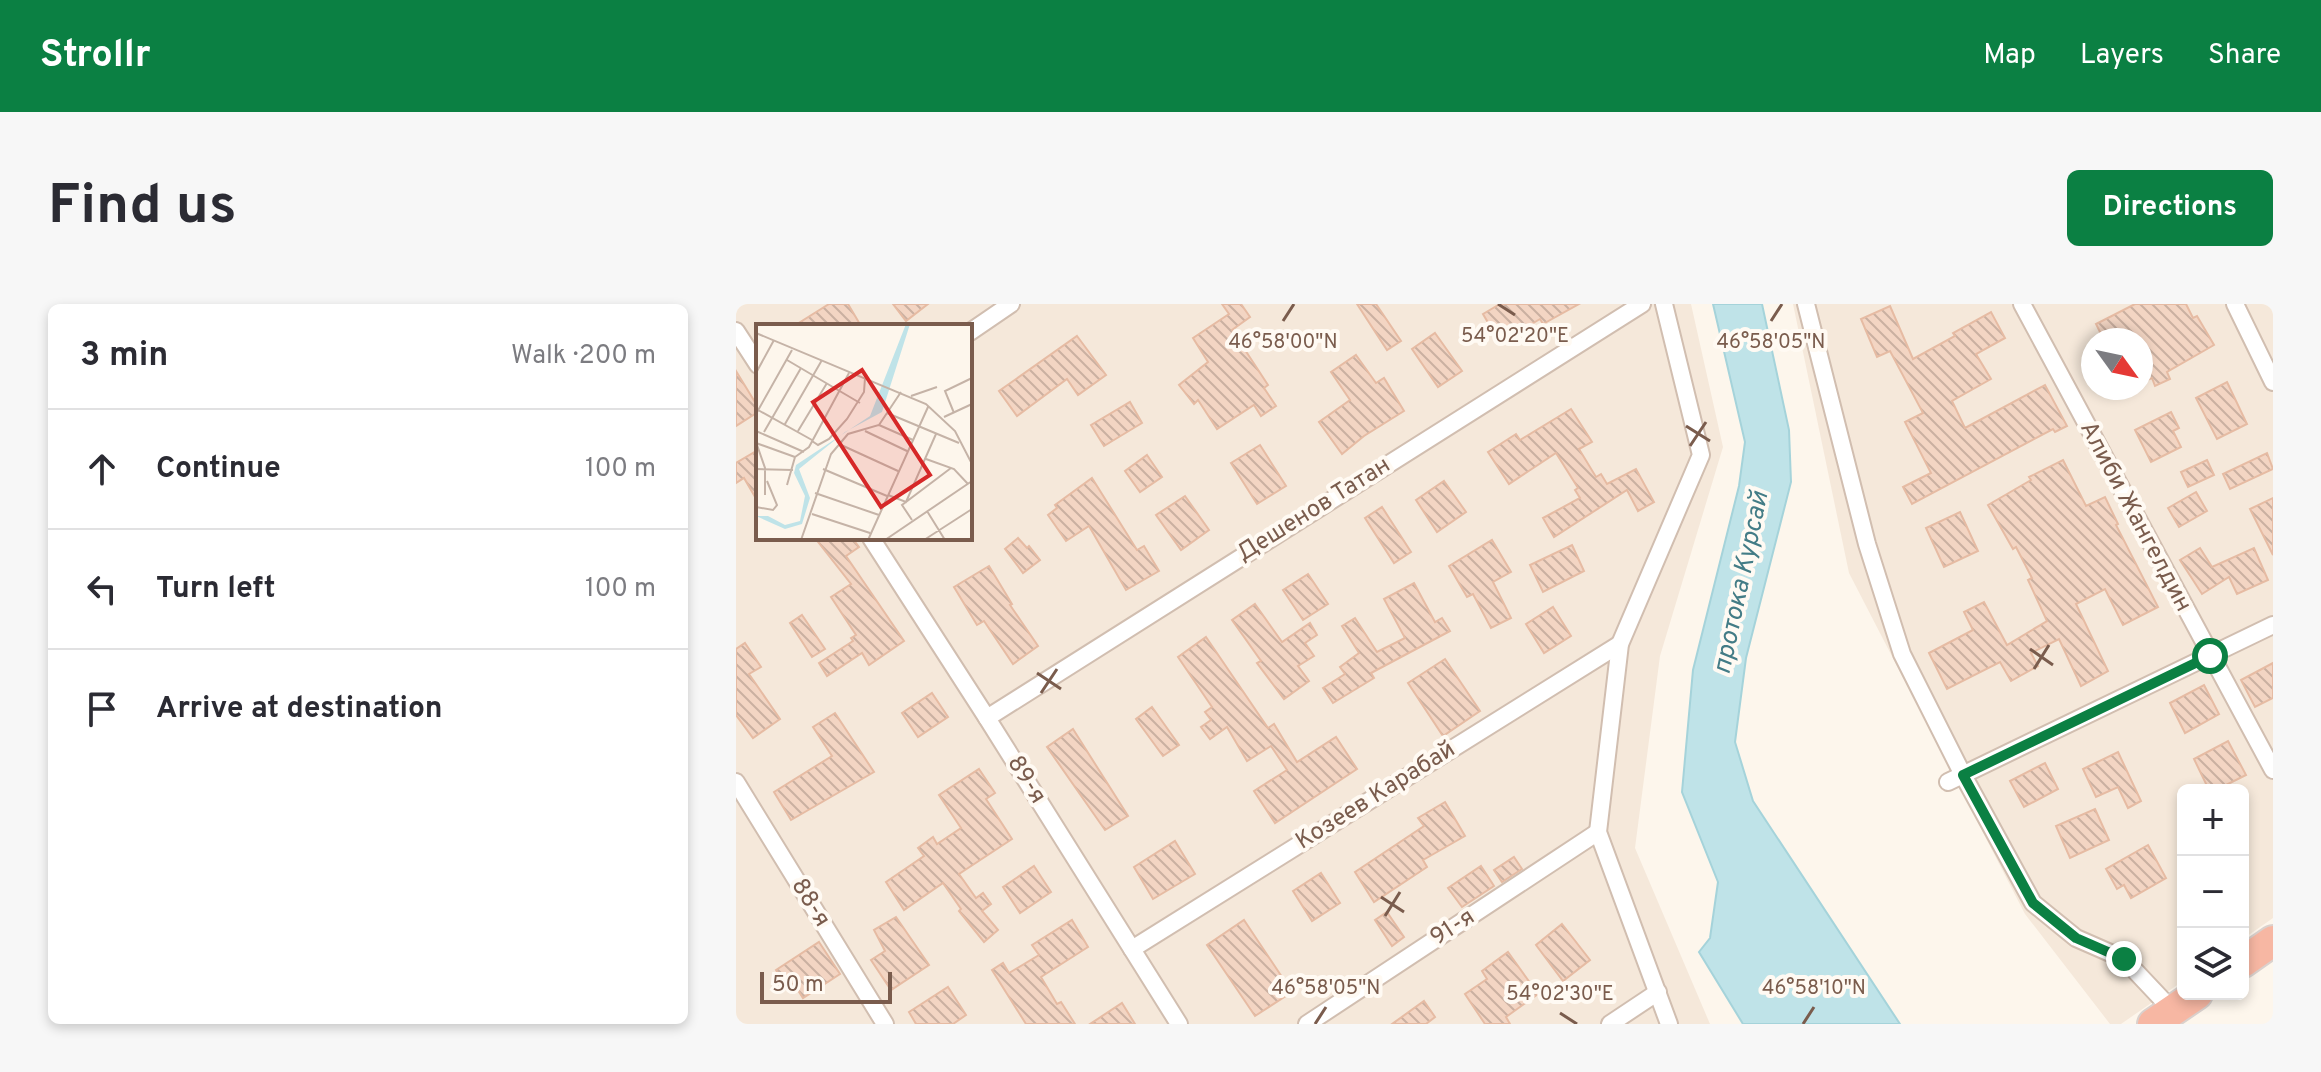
<!DOCTYPE html>
<meta charset="utf-8">
<style>
body{margin:0;font-family:Overpass,sans-serif;background:#f7f7f7;color:#2b2b33}
.controls{position:absolute;right:24px;bottom:24px;display:grid;overflow:hidden;border-radius:12px;box-shadow:0 4px 12px #0003}
.controls button{width:72px;height:72px;display:grid;place-items:center;padding:0;border:0;border-bottom:2px solid #e1e1e2;background:#fff;color:#2b2b33;font:40px sans-serif}
.compass{position:absolute;left:1345px;top:24px;width:72px;height:72px;border-radius:50%;background:#fff;box-shadow:0 4px 12px #0003;rotate:123deg}
.scale{position:absolute;left:24px;bottom:20px;width:132px;box-sizing:border-box;padding-left:8px;border:4px solid #7a5c4d;border-top:0;font-size:22px;line-height:28px;white-space:nowrap;color:#7a5c4d;-webkit-text-stroke:6px #fffaf3;paint-order:stroke}
.stop{position:absolute;width:24px;height:24px;margin:-18px;border:6px solid #0b8043;border-radius:50%;background:#fff}
.stop.end{background:#0b8043;border-color:#fff;box-shadow:0 2px 8px #0008}
.list{margin:0;padding:0;list-style:none}
h2{display:flex;justify-content:space-between;align-items:center;height:104px;margin:0;padding:0 32px;font-size:34px}
h2 small{font-size:26px;font-weight:400;color:#7c7c81}
.list li{display:grid;grid-template-columns:52px 1fr auto;gap:24px;align-items:center;box-sizing:border-box;height:120px;padding:0 32px;border-top:2px solid #e1e1e2}
.list b{display:block;font-size:30px;white-space:nowrap}
.list em{font-size:26px;font-style:normal;color:#7c7c81}
.icon{flex:none;width:44px;height:44px;fill:none;stroke:currentColor;stroke-width:2;stroke-linecap:round;stroke-linejoin:round}
.map{position:relative;flex:none;width:1537px;height:720px;overflow:hidden;border-radius:12px}
header{display:flex;align-items:center;gap:48px;box-sizing:border-box;height:112px;padding:0 40px;background:#0b8043;color:#fff}
header strong{font-size:38px}
nav{display:flex;gap:44px;margin-inline-start:auto;font-size:28px}
.intro{display:flex;align-items:center;justify-content:space-between;box-sizing:border-box;height:192px;padding:0 48px}
h1{margin:0;font-size:56px}
.button{padding:20px 36px;border-radius:12px;background:#0b8043;color:#fff;font-size:28px;font-weight:700}
main{display:flex;gap:48px;padding:0 48px}
aside{flex:1;background:#fff;border-radius:12px;box-shadow:0 4px 12px #0003}
.map>svg:first-child{display:block}
.residential{fill:#f5e8da;fill-rule:evenodd}
.water{fill:#bfe3e8;stroke:#a5d3da;stroke-width:2}
.building{fill:url(#building-back-hatch);stroke:#e6bba3;stroke-width:2}
.lines{fill:none;stroke-linecap:round;stroke-linejoin:round}
.street-casing{stroke:#d1beb0;stroke-width:20}
.highway-casing{stroke:#dad1cd;stroke-width:34}
.street{stroke:#fff;stroke-width:16}
.highway{stroke:#f7b7a3;stroke-width:30}
.route{stroke:#0b8043;stroke-width:10}
.ticks{fill:none;stroke:#7a5c4d;stroke-width:3}
.labels{text-anchor:middle;dominant-baseline:central;stroke-width:8;stroke-linejoin:round;paint-order:stroke}
.street-label{font-size:24px;fill:#7a5c4d;stroke:#fffaf3}
.water-label{font-size:26px;font-style:italic;fill:#437c86;stroke:#fffaf3}
.inset-road{fill:none;stroke:#c5b3a7;stroke-width:2}
.view{fill:#d62828;fill-opacity:0.15;stroke:#d62828;stroke-width:4}
.inset-edge{fill:none;stroke:#7a5c4d;stroke-width:4}
.ticks-label{font-size:20px;text-anchor:middle;fill:#7a5c4d;stroke:#fffaf3;stroke-width:8;stroke-linejoin:round;paint-order:stroke}
</style>
<header>
<strong>Strollr</strong>
<nav><a>Map</a><a>Layers</a><a>Share</a></nav>
</header>
<div class="intro"><h1>Find us</h1><a class="button">Directions</a></div>
<main>
<aside>
<h2>3 min<small>Walk · 200 m</small></h2>
<ul class="list">
<li><svg class="icon" aria-label="ahead" viewBox="0 0 24 24"><path d="M12 20V5M6 11l6-6 6 6"/></svg><div><b>Continue</b></div><em>100 m</em></li>
<li><svg class="icon" aria-label="left" viewBox="0 0 24 24"><path d="M17 20v-9H6M10 6l-5 5 5 5"/></svg><div><b>Turn left</b></div><em>100 m</em></li>
<li><svg class="icon" aria-label="arrive" viewBox="0 0 24 24"><path d="M6 21V4h12l-3 4 3 4H6"/></svg><div><b>Arrive at destination</b></div></li>
</ul>
</aside>
<div class="map">
<svg width="1537" height="720" viewBox="0 0 1537 720">
<defs>
<pattern id="building-back-hatch" width="6" height="6" patternUnits="userSpaceOnUse" patternTransform="scale(2)"><rect width="6" height="6" fill="#f3d5c3"/><path d="M-1 5l2 2M0 0l6 6M5-1l2 2" fill="none" stroke="#cab0a1"/></pattern>
</defs>
<rect width="100%" height="100%" fill="#fdf6ec"/>
<g class="residential">
<path d="M0 0H955L987 143 924 352 899 544 974 720H0ZM22 22H234V234H22Z"/>
<path d="M1057 0H1537V614L1507 635V486H1447V677L1385 720H1374L1289 610 1113 269ZM1357 36H1405V84H1357Z"/>
</g>
<path class="water" d="M977 0H1026L1053 126 1055 178 1010 354 999 438 1017 497 1164 720H1007L963 648 974 634 982 578 946 488 957 366 1003 182 1009 138Z"/>
<g class="building">
<path d="M93 0H112L125 22H58Z"/>
<path d="M157 0H192L170 17Z"/>
<path d="M486 0H505L514 13 496 26 532 81 528 84 540 102 525 112 518 101 481 125 462 96 458 100 443 81 472 58 457 34 493 10Z"/>
<path d="M621 0H640L665 37 651 46Z"/>
<path d="M764 0H843L807 20 804 15 764 39 747 10Z"/>
<path d="M1399 0H1450L1457 14 1461 12 1478 41 1431 68 1434 75 1419 82 1416 74 1409 77 1405 67V36H1368L1360 20Z"/>
<path d="M1154 2 1177 55 1219 32 1217 29 1255 8 1269 34 1240 50 1255 75 1216 97 1229 124 1309 81 1331 122 1319 128 1317 125 1176 200 1167 183 1195 169 1169 118 1187 109 1154 47 1141 53 1125 15Z"/>
<path d="M699 29 726 67 702 83 676 45Z"/>
<path d="M341 32 370 71 342 91 331 75 281 112 263 87Z"/>
<path d="M620 51 640 79 648 74 668 107 628 132 606 150 583 118 614 96 595 68Z"/>
<path d="M0 67 22 103V108L0 122Z"/>
<path d="M1491 78 1511 120 1481 135 1460 94Z"/>
<path d="M394 98 406 119 368 142 355 121Z"/>
<path d="M835 105 856 138 843 145 860 173 865 170 871 180 900 165 918 198 902 207 891 186 818 233 807 214 844 194 839 186 842 184 820 149 773 180 752 148 780 130 784 136Z"/>
<path d="M1435 108 1443 124 1437 127 1445 143 1415 158 1399 126Z"/>
<path d="M524 141 550 182 521 200 495 159Z"/>
<path d="M22 146V198L8 174 0 179V159Z"/>
<path d="M1531 149 1537 165 1494 185 1487 170Z"/>
<path d="M411 151 426 173 404 188 389 167Z"/>
<path d="M1327 156 1350 202 1369 193 1382 220 1380 221 1422 303 1387 321 1369 285 1340 300 1372 367 1345 382 1323 335 1295 349 1302 362 1275 377 1264 358 1211 385 1193 349 1237 326 1228 308 1248 298 1271 341 1311 317 1292 276 1296 274 1280 243 1277 245 1252 201 1295 176 1293 173Z"/>
<path d="M1471 156 1478 171 1452 183 1445 168Z"/>
<path d="M356 174 401 246 408 242 423 267 390 286 353 222 330 237 312 211 321 204 319 201Z"/>
<path d="M708 177 730 208 701 228 680 196Z"/>
<path d="M1460 188 1471 207 1443 223 1432 204Z"/>
<path d="M449 192 473 226 445 246 420 211Z"/>
<path d="M1537 194V251L1514 205Z"/>
<path d="M646 203 675 248 658 259 629 214Z"/>
<path d="M1224 208 1242 247 1208 263 1190 224Z"/>
<path d="M79 234H116L123 243 110 252 168 337 133 361 126 349 91 372 83 359 117 337 115 334 120 331 95 293 115 280Z"/>
<path d="M282 234 291 244 293 242 304 256 287 269 269 245Z"/>
<path d="M756 236 775 268 757 278 775 314 755 324 737 290 731 293 713 262Z"/>
<path d="M836 241 848 267 807 288 794 261Z"/>
<path d="M1464 244 1476 263 1518 244 1532 276 1501 290 1493 273 1466 290 1444 256Z"/>
<path d="M253 262 276 300 274 301 302 342 277 360 248 317 241 321 218 283Z"/>
<path d="M572 270 592 300 567 316 547 286Z"/>
<path d="M678 279 699 318 706 314 714 327 635 369 638 374 597 399 587 384 609 370 604 363 623 349 606 322 619 314 641 348 669 334 648 295Z"/>
<path d="M519 300 546 338 574 319 581 331 569 339 578 352 562 362 573 377 548 395 521 359 525 357 496 316Z"/>
<path d="M817 303 835 332 808 349 790 320Z"/>
<path d="M66 311 89 345 76 353 54 319Z"/>
<path d="M470 333 532 424 538 420 561 458 600 433 621 465 539 519 518 487 551 466 535 442 511 457 491 423 474 435 465 423 475 416 469 408 476 403 442 353Z"/>
<path d="M9 339 25 363 13 370 44 415 17 434 0 411V345Z"/>
<path d="M709 355 744 407 707 432 672 379Z"/>
<path d="M1537 359V394L1519 403 1505 376Z"/>
<path d="M1468 381 1483 410 1449 429 1434 399Z"/>
<path d="M196 389 212 413 182 433 166 409Z"/>
<path d="M416 403 443 441 427 452 400 415Z"/>
<path d="M99 409 138 468 55 516 38 488 96 452 77 423Z"/>
<path d="M337 425 392 512 369 526 311 443Z"/>
<path d="M1492 437 1510 471 1480 486H1473L1458 455Z"/>
<path d="M1382 448 1405 497 1392 504 1382 483 1360 493 1347 465Z"/>
<path d="M1309 459 1322 485 1288 503 1274 477Z"/>
<path d="M243 465 259 489 250 495 276 535 223 570 240 594 247 589 255 600 246 607 262 626 248 638 223 607 225 605 207 579 168 606 150 578 188 552 182 544 197 533 201 540 225 524 203 491Z"/>
<path d="M709 498 729 532 687 556 691 563 638 598 619 568 688 522 682 514Z"/>
<path d="M1359 505 1373 536 1334 554 1320 522Z"/>
<path d="M439 537 459 570 417 595 398 563Z"/>
<path d="M1412 541 1430 574 1395 594 1388 581 1381 585 1370 565Z"/>
<path d="M778 553 786 565 766 578 758 566Z"/>
<path d="M298 562 315 588 284 609 267 583Z"/>
<path d="M745 562 758 582 726 603 712 584Z"/>
<path d="M585 569 604 599 576 617 557 587Z"/>
<path d="M651 608 668 633 656 642 639 616Z"/>
<path d="M160 613 193 661 155 686 135 656 149 647 138 626Z"/>
<path d="M336 616 352 643 305 673 321 700 325 698 339 720H290L256 666 267 659 273 669 303 651 296 641Z"/>
<path d="M508 616 556 688 519 712 471 641Z"/>
<path d="M826 620 854 656 827 677 800 641Z"/>
<path d="M83 638 104 670 67 694 58 680 51 684 40 666Z"/>
<path d="M772 648 802 690 770 713 774 720H749L729 690 751 675 746 667Z"/>
<path d="M212 683 230 711 217 720H180L173 708Z"/>
<path d="M688 697 699 713 690 720H656Z"/>
<path d="M386 699 399 720H354Z"/>
</g>
<g class="lines">
<defs>
<g id="street">
<path d="M928 0 965 151 884 340 862 528 933 720"/>
<path d="M1070 0 1131 240 1166 350 1227 471 1297 599 1340 634 1388 655 1437 707"/>
<path d="M1286 0 1537 466"/>
<path d="M1499 0 1537 78"/>
<path d="M0 27 22 61"/>
<path d="M234 28 275 0"/>
<path d="M135 234 251 414 443 720"/>
<path d="M251 414 906 0"/>
<path d="M0 478 149 720"/>
<path d="M1212 478 1537 321"/>
<path d="M396 645 884 340"/>
<path d="M571 720 862 528"/>
<path d="M874 720 922 688"/>
</g>
<g id="highway">
<path d="M1507 658 1537 637"/>
<path d="M1417 720 1461 690"/>
</g>
</defs>
<use href="#street" class="street-casing"/>
<use href="#highway" class="highway-casing"/>
<use href="#street" class="street"/>
<use href="#highway" class="highway"/>
</g>
<g class="lines">
<path class="route" d="M1388 655 1340 634 1297 599 1227 471 1474 352"/>
</g>
<path class="ticks" d="M762 0 779 11M547 17 558 0M1035 17 1046 0M950 122 974 137M954 142 970 118M1294 345 1317 361M1298 365 1313 341M301 369 325 385M305 389 321 365M645 593 668 608M649 612 664 588M824 709 841 720M579 720 590 703M1067 720 1078 703"/>
<g class="labels">
<g class="street-label">
<text transform="translate(578 206) rotate(-32)">Дешенов Татан</text>
<text transform="translate(1399 213) rotate(62)">Алиби Жангелдин</text>
<text transform="translate(290 476) rotate(58)">89-я</text>
<text transform="translate(640 492) rotate(-32)">Козеев Карабай</text>
<text transform="translate(74 599) rotate(58)">88-я</text>
<text transform="translate(717 624) rotate(-33)">91-я</text>
</g>
<g class="water-label">
<text transform="translate(1006 279) rotate(-78)">протока Курсай</text>
</g>
</g>
<g transform="translate(20 20)">
<rect width="216" height="216" fill="#fdf6ec"/>
<path d="M150 0H154L126 88 89 108 43 145 54 174 46 200 29 205 0 192H12L29 201 44 197 49 172 38 149 40 141 114 92Z" fill="#bfe3e8"/>
<path class="inset-road" d="M0 9 170 80 199 107 216 140M31 36 104 79M0 49 18 16M155 72 181 63M2 86 56 116M131 89 203 119M198 89 189 67 216 54M0 90 36 26M188 93 216 80M29 100 66 36M123 101 157 116M0 107 48 128M42 107 71 59M109 107 151 127M8 108 45 44M56 117 62 121 73 115 91 95 108 68 109 54M0 118 9 144V171M0 119 39 133M83 120 142 147M170 135 198 145 212 160M0 145 37 146M67 145 131 172M31 161 39 133 53 123 93 49M59 169 123 191M132 171 150 178 180 110M0 183 17 186 21 181 11 157M171 187 189 216M56 190 114 209M156 196 146 181 195 144M45 216 75 130 92 110 123 101 145 68M112 216 172 83M129 216 216 157M168 216 216 185"/>
<path class="view" d="M106 46 174 151 125 183 57 78Z"/>
<rect width="216" height="216" class="inset-edge"/>
</g>
<g class="ticks-label">
<text x="779" y="38">54°02'20"E</text>
<text x="547" y="44">46°58'00"N</text>
<text x="1035" y="44">46°58'05"N</text>
<text x="590" y="690">46°58'05"N</text>
<text x="1078" y="690">46°58'10"N</text>
<text x="824" y="696">54°02'30"E</text>
</g>
</svg>
<div class="controls">
<button>+</button>
<button>−</button>
<button><svg class="icon" aria-label="layers" viewBox="0 0 24 24"><path d="M12 4l9 5-9 5-9-5zM3 14l9 5 9-5"/></svg></button>
</div>
<svg class="compass" viewBox="-18 -18 36 36"><path d="M0-13l5 13h-10z" fill="#e53935"/><path d="M0 13l5-13h-10z" fill="#7c7c81"/></svg>
<div class="scale">50 m</div>
<div class="stop" style="left:1474px;top:352px"></div>
<div class="stop end" style="left:1388px;top:655px"></div>
</div>
</main>
